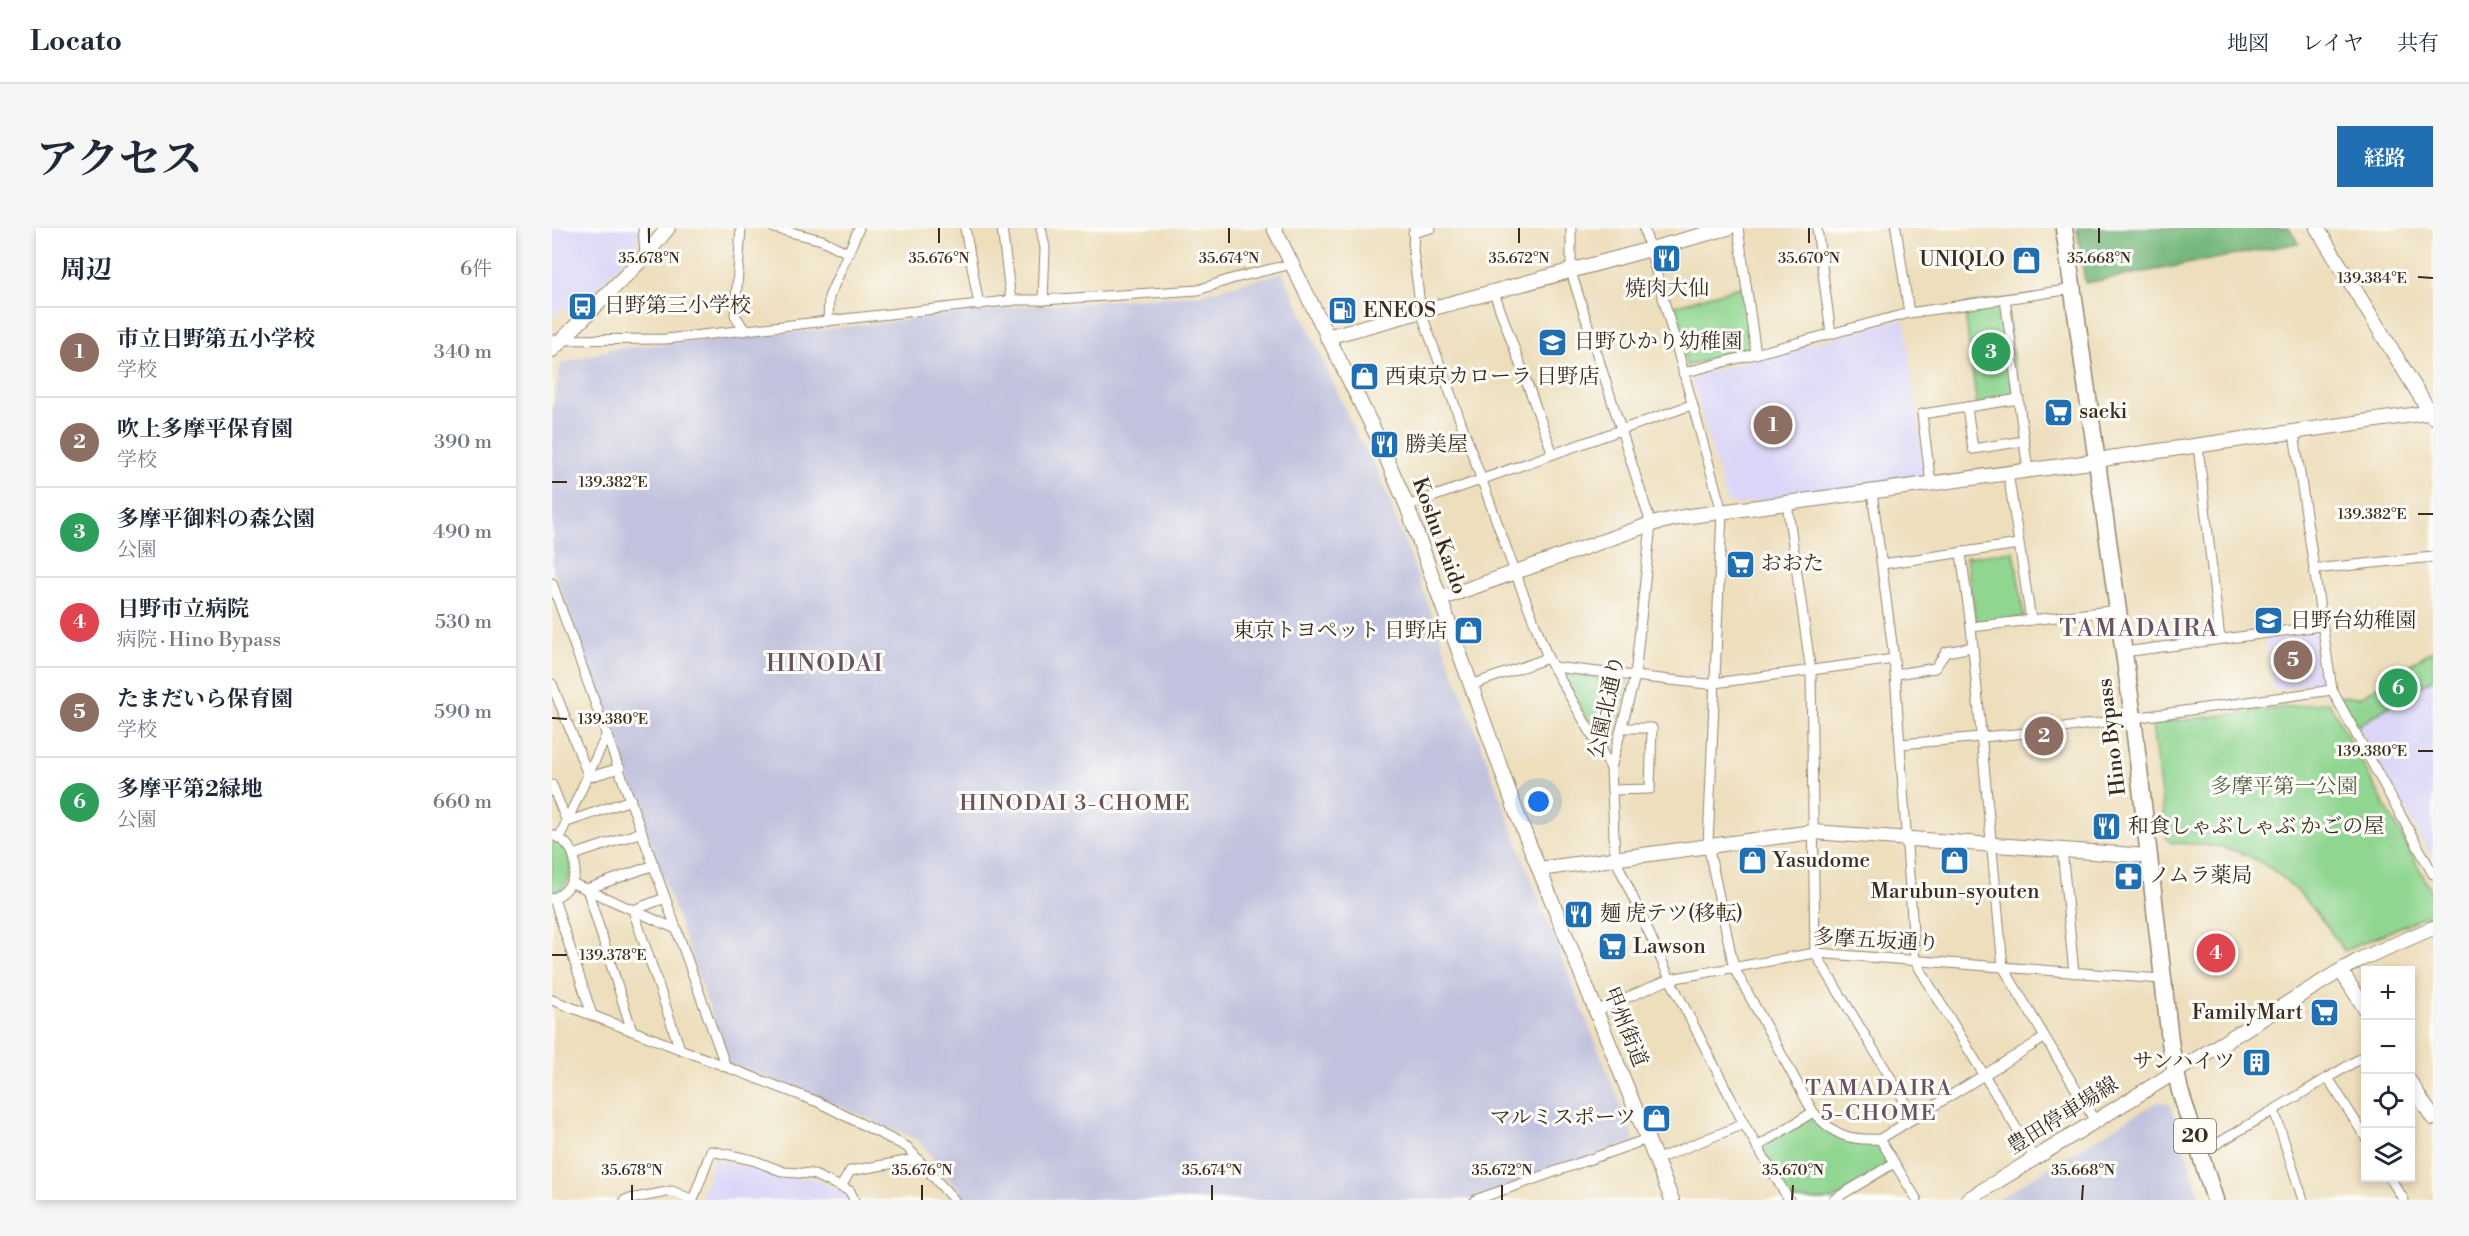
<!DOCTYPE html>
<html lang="ja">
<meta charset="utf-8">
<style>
body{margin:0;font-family:"Libre Bodoni","Noto Serif JP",serif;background:#f6f6f7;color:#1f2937}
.controls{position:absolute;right:18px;bottom:18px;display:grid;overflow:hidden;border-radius:0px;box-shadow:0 3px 9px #0003}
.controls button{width:54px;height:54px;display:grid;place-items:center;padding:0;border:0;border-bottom:2px solid #e0e1e3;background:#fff;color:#1f2937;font:30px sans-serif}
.you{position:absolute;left:987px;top:574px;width:21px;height:21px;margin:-15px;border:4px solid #fff;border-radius:50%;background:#1a73e8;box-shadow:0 0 0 9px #1a73e833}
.badge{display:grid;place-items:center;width:39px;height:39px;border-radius:50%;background:#1f6fb2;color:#fff;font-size:20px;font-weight:700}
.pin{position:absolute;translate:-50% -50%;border:3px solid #fff;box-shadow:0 2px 6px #0006}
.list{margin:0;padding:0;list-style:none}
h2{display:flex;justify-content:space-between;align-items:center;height:78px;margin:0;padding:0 24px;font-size:26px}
h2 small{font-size:20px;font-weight:400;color:#747a83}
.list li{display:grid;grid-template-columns:39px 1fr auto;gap:18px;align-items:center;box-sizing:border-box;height:90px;padding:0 24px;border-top:2px solid #e0e1e3}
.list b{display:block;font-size:22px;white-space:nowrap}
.list p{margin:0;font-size:20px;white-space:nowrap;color:#747a83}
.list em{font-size:20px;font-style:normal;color:#747a83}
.icon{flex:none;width:33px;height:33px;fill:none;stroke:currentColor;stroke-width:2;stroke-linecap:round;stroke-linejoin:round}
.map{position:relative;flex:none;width:1881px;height:972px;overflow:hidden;border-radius:0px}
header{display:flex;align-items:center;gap:36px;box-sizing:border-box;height:84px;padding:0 30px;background:#fff;border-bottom:2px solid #e0e1e3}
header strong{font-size:28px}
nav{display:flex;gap:33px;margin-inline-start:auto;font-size:21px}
.intro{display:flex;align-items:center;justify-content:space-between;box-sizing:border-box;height:144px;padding:0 36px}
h1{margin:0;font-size:42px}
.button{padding:15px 27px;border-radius:0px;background:#1f6fb2;color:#fff;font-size:21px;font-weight:700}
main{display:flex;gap:36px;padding:0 36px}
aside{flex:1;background:#fff;border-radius:0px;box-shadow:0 3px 9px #0003}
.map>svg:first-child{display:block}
.built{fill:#dbd6f7}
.industrial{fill:#c1c2dd}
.green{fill:#90d691;stroke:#668058;stroke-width:1.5}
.forest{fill:#74b77b;stroke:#58704c;stroke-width:1.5}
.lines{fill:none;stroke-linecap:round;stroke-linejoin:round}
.street-casing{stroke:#94846d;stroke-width:11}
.secondary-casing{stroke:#94846d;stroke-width:16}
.highway-casing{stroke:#94846d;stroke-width:19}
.street{stroke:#fff;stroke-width:9}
.secondary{stroke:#fff;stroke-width:14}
.highway{stroke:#fff;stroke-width:16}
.ticks{fill:none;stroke:#3b2a1e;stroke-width:2}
.labels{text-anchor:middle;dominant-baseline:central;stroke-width:6;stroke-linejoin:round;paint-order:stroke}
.shield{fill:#fdfcf7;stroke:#75695f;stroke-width:1.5}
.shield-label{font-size:20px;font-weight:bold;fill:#3b2a1e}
.poi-label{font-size:21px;fill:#3b2a1e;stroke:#fdfcf7;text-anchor:start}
.street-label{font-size:21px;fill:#3b2a1e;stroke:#fdfcf7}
.park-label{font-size:21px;fill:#545e40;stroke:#fdfcf7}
.neighbourhood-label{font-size:22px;letter-spacing:1.5px;fill:#695161;stroke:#fdfcf7}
.quarter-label{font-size:24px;letter-spacing:1.5px;fill:#695161;stroke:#fdfcf7}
.ticks-label{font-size:15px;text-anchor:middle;fill:#3b2a1e;stroke:#fdfcf7;stroke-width:6;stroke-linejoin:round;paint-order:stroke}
</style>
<header>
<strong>Locato</strong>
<nav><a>地図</a><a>レイヤ</a><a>共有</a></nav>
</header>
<div class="intro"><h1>アクセス</h1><a class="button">経路</a></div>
<main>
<aside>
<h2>周辺<small>6件</small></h2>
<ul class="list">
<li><span class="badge" style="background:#8d6e63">1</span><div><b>市立日野第五小学校</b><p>学校</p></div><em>340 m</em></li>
<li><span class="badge" style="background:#8d6e63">2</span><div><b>吹上多摩平保育園</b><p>学校</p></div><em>390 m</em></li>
<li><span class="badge" style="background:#2e9e5b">3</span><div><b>多摩平御料の森公園</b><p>公園</p></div><em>490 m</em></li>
<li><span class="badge" style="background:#e0444e">4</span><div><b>日野市立病院</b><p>病院 · Hino Bypass</p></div><em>530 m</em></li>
<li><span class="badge" style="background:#8d6e63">5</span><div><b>たまだいら保育園</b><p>学校</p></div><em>590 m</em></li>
<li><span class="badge" style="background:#2e9e5b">6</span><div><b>多摩平第2緑地</b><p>公園</p></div><em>660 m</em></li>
</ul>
</aside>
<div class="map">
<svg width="1881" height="972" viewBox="0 0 1881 972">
<rect width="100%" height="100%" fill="#fdfcf7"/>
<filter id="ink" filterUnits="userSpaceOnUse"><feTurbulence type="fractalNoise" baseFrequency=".0167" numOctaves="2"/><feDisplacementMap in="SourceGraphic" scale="12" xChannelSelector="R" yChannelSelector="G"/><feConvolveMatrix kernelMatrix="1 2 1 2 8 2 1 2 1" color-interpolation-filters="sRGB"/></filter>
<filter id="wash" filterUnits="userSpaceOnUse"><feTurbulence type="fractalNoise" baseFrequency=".008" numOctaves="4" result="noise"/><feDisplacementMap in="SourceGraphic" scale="24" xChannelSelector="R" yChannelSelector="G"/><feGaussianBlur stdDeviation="1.35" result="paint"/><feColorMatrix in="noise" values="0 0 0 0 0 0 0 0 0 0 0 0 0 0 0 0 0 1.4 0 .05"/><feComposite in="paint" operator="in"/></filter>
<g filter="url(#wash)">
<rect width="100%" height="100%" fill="#eddebc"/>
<g class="built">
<path d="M0 0H87L84 20 24 81 21 80 18 84 13 79 0 92Z"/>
<path d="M1349 91 1353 95 1374 252 1180 277 1174 272 1140 153 1145 147Z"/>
<path d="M1762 403 1770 454 1721 462 1713 410Z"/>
<path d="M1881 451V632L1806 498Z"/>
<path d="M161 932 203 940 231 950H259L295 965 297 972H148Z"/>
</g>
<g class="industrial">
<path d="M731 44 805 208 826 243 990 680 1083 913 915 972H415L366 912 273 872 177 835 0 337V183L9 136 60 121 284 100 464 79 646 67Z"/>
<path d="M1606 873 1619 877 1649 972H1444Z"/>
</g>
<g class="green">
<path d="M1191 58 1202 119 1135 138 1119 79Z"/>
<path d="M1453 71 1467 171 1425 178 1412 77Z"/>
<path d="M1462 323 1472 389 1424 395 1414 329Z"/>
<path d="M1881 422V451L1806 498 1787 468 1809 469Z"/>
<path d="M1010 446 1076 452 1057 531Z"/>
<path d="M1777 474 1881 666V685L1792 723C1764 681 1733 640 1684 623 1664 617 1640 616 1619 615L1614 609 1600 496Z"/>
<path d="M0 610C24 621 27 655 0 666Z"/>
<path d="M1261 884 1289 908 1328 911 1342 935 1281 972H1237L1205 919Z"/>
</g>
<path class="forest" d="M1525 0H1737L1747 15 1533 55Z"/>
</g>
<g filter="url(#ink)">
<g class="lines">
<defs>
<g id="street">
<path d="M91 0 93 28"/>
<path d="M189 0 183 87 193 103"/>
<path d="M222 0 270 12 296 25"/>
<path d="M413 0 427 77"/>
<path d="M450 0 459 73"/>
<path d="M489 0 493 20 491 72"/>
<path d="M862 0 861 22 869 84 963 344 996 430 1059 540"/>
<path d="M1019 0V44L1099 296 1083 448 1059 540 1063 630 1118 751 1192 896 1237 972"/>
<path d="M1092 0 1170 284 1156 617 1182 740 1261 884C1282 907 1296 913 1328 911L1492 810"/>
<path d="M1186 0 1204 126"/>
<path d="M1265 0 1279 106"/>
<path d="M1344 0 1357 85"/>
<path d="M861 5 879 0"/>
<path d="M942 65 1001 226"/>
<path d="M1453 71 1476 243"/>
<path d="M276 93 277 69 307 0"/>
<path d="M0 112 114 111 463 72H491L646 62 679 51 740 36"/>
<path d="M1131 145 1357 85 1521 61"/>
<path d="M1415 179 1421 221 1472 213"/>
<path d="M1742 205 1780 462 1881 646"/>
<path d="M1646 218 1668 411"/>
<path d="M1456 245 1479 392"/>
<path d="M1379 256 1370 186 1467 171"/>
<path d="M1320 264 1342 431 1363 733 1483 931"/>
<path d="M1235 275 1259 444 1263 725 1363 890"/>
<path d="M855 278 1139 177"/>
<path d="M1409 325 1419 399 1451 739 1543 893"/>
<path d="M1330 336 1467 316"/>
<path d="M1762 341 1881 329"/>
<path d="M0 355 174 839"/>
<path d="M1419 399 1566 382"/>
<path d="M1572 424 1769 398"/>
<path d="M1001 439 1155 456 1342 431"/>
<path d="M1344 446 1383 440 1394 424 1421 419"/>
<path d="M0 456 37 549 68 540"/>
<path d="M919 457 996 430"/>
<path d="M1349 516 1475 505 1780 462"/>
<path d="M0 557 15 594 79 572"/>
<path d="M1060 562 1098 561 1100 500H1070"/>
<path d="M0 607C32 618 30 659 0 671"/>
<path d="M7 610 55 506"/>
<path d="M1510 621 1522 745"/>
<path d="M22 627 90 604"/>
<path d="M20 655 124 701"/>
<path d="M113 670 81 682 128 821"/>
<path d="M2 671 40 787"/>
<path d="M0 772 266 874 355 919 402 972"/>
<path d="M1044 783 1118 751 1263 725 1610 751"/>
<path d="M80 803 35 661 102 637"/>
<path d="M1776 850 1814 910"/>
<path d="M1722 882 1751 972"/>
<path d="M1328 911 1365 972"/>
<path d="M1205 919 1261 884"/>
<path d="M1648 926 1814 827"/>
<path d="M1103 932 1192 896"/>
<path d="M1838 950 1852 972"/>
<path d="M289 959 298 943 365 931"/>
<path d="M73 972 120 963 141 972 159 923 201 932 232 944 260 946 298 963 302 972"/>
<path d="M923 972 1095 911"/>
<path d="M1281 972 1342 935"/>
</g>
<g id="secondary">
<path d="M722 0 825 208 855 278 965 586 1120 972"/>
<path d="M1765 0 1881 189"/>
<path d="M775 109 1176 0"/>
<path d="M0 122 93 28 116 0"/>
<path d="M888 371 1099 296 1131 289 1546 233 1557 230 1881 184"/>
<path d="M987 641 1261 604 1596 628"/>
<path d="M1789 743 1814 782"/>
<path d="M1858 854 1881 890"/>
<path d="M1415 972 1786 744 1809 731 1881 700"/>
</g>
<path id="highway" d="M1512 0 1581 489 1619 821 1628 863 1663 972"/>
</defs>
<use href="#street" class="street-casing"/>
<use href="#secondary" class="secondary-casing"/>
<use href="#highway" class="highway-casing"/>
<use href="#street" class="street"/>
<use href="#secondary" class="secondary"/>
<use href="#highway" class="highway"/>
</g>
</g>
<path class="ticks" d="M97 15V0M387 15V0M677 15V0M967 15V0M1257 15V0M1547 15V0M1866 49 1881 50M0 254H15M1866 286H1881M0 490 15 491M1866 523H1881M0 727H15M80 972V957M370 972V957M660 972V957M950 972V957M1240 972 1241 957M1530 972 1531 957"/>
<defs>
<symbol id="restaurant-square" viewBox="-11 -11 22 22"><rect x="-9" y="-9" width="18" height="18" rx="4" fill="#1f6fb2" stroke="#fdfcf7"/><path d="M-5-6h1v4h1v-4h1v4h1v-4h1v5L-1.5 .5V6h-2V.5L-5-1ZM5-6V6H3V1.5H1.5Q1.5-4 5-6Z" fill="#fff"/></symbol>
<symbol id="shop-square" viewBox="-11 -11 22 22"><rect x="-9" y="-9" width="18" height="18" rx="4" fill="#1f6fb2" stroke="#fdfcf7"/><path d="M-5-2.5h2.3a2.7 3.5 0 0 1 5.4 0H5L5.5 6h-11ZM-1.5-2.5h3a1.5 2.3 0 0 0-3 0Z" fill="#fff"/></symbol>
<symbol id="bus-square" viewBox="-11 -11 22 22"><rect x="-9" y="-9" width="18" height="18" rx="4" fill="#1f6fb2" stroke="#fdfcf7"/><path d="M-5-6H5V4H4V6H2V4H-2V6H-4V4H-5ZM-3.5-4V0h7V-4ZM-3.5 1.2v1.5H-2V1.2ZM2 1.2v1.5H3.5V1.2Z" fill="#fff"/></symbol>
<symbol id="fuel-square" viewBox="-11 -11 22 22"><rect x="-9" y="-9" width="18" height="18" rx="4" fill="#1f6fb2" stroke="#fdfcf7"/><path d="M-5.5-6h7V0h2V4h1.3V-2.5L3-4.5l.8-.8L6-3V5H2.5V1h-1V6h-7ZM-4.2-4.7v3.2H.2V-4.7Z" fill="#fff"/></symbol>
<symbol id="school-square" viewBox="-11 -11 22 22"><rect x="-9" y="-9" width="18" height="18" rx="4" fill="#1f6fb2" stroke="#fdfcf7"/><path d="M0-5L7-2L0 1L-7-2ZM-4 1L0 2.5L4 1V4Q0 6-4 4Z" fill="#fff"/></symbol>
<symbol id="supermarket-square" viewBox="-11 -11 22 22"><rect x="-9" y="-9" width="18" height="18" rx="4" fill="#1f6fb2" stroke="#fdfcf7"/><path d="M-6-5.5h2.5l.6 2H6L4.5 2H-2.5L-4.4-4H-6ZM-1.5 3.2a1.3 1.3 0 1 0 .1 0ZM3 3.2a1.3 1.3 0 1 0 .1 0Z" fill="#fff"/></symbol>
<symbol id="pharmacy-square" viewBox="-11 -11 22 22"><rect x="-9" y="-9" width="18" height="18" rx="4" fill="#1f6fb2" stroke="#fdfcf7"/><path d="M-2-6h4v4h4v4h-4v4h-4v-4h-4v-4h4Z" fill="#fff"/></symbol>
<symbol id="building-square" viewBox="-11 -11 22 22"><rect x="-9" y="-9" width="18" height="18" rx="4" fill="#1f6fb2" stroke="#fdfcf7"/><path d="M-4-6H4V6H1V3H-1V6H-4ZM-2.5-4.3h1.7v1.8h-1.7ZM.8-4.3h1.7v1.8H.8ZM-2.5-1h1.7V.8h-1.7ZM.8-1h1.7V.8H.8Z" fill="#fff"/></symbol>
</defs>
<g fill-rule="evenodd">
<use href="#restaurant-square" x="1098" y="14" width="33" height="33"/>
<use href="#shop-square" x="1458" y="16" width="33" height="33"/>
<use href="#bus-square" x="14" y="62" width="33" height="33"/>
<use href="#fuel-square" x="774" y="66" width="33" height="33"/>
<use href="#school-square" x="984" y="98" width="33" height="33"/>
<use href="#shop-square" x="796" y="132" width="33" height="33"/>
<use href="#supermarket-square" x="1490" y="168" width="33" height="33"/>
<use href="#restaurant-square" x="816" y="200" width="33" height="33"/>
<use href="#supermarket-square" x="1172" y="320" width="33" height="33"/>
<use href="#school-square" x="1700" y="376" width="33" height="33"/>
<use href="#shop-square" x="900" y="386" width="33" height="33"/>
<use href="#restaurant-square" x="1538" y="582" width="33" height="33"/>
<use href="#shop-square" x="1184" y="616" width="33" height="33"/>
<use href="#shop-square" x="1386" y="616" width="33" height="33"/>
<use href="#pharmacy-square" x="1560" y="632" width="33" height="33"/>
<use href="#restaurant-square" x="1010" y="670" width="33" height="33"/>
<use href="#supermarket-square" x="1044" y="702" width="33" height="33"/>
<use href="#supermarket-square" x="1756" y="768" width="33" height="33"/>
<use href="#building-square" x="1688" y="818" width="33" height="33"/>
<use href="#shop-square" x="1088" y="874" width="33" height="33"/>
</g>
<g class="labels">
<rect class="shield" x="1622" y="891" width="42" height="34" rx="4.5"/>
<g class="shield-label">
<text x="1643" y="908">20</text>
</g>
<g class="poi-label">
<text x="1453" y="32" text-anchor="end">UNIQLO</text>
<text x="1115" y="61" text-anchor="middle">焼肉大仙</text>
<text x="52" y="78">日野第三小学校</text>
<text x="811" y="83">ENEOS</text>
<text x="1022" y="114">日野ひかり幼稚園</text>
<text x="833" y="149">西東京カローラ 日野店</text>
<text x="1527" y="184">saeki</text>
<text x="853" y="217">勝美屋</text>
<text x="1209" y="336">おおた</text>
<text x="1738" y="393">日野台幼稚園</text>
<text x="895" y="403" text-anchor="end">東京トヨペット 日野店</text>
<text x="1576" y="599">和食しゃぶしゃぶ かごの屋</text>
<text x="1221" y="633">Yasudome</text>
<text x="1597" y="648">ノムラ薬局</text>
<text x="1403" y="664" text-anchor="middle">Marubun-syouten</text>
<text x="1048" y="686">麺 虎テツ(移転)</text>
<text x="1081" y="719">Lawson</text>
<text x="1751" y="785" text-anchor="end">FamilyMart</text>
<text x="1683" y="834" text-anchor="end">サンハイツ</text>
<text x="1084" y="890" text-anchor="end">マルミスポーツ</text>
</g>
<g class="street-label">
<text transform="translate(887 308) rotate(70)">Koshu Kaido</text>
<text transform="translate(1055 479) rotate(-78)">公園北通り</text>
<text transform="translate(1560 509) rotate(-97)">Hino Bypass</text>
<text transform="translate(1324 713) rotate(3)">多摩五坂通り</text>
<text transform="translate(1073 799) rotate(68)">甲州街道</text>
<text transform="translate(1511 888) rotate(-32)">豊田停車場線</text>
</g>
<g class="park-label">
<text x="1732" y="559">多摩平第一公園</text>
</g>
<g class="neighbourhood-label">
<text x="523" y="575">HINODAI 3-CHOME</text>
<text x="1327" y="860">TAMADAIRA<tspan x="1327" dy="25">5-CHOME</tspan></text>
</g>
<g class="quarter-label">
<text x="1587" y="401">TAMADAIRA</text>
<text x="273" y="436">HINODAI</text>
</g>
</g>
<g class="ticks-label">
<text x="97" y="35">35.678°N</text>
<text x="387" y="35">35.676°N</text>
<text x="677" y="35">35.674°N</text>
<text x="967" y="35">35.672°N</text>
<text x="1257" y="35">35.670°N</text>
<text x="1547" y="35">35.668°N</text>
<text x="1820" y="55">139.384°E</text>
<text x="61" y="259">139.382°E</text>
<text x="1820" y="291">139.382°E</text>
<text x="61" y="496">139.380°E</text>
<text x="1820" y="528">139.380°E</text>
<text x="61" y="732">139.378°E</text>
<text x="80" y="947">35.678°N</text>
<text x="370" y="947">35.676°N</text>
<text x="660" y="947">35.674°N</text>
<text x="950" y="947">35.672°N</text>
<text x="1241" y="947">35.670°N</text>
<text x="1531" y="947">35.668°N</text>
</g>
</svg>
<div class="controls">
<button>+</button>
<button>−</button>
<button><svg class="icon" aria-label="locate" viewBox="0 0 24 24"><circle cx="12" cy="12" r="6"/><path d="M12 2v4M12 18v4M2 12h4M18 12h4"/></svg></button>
<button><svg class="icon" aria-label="layers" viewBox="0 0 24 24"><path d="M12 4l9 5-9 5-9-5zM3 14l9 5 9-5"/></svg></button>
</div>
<div class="you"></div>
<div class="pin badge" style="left:1221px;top:197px;background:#8d6e63">1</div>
<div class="pin badge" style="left:1492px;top:508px;background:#8d6e63">2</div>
<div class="pin badge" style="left:1439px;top:124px;background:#2e9e5b">3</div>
<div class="pin badge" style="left:1664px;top:725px;background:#e0444e">4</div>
<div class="pin badge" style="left:1741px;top:432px;background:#8d6e63">5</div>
<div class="pin badge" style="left:1846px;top:460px;background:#2e9e5b">6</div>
</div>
</main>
